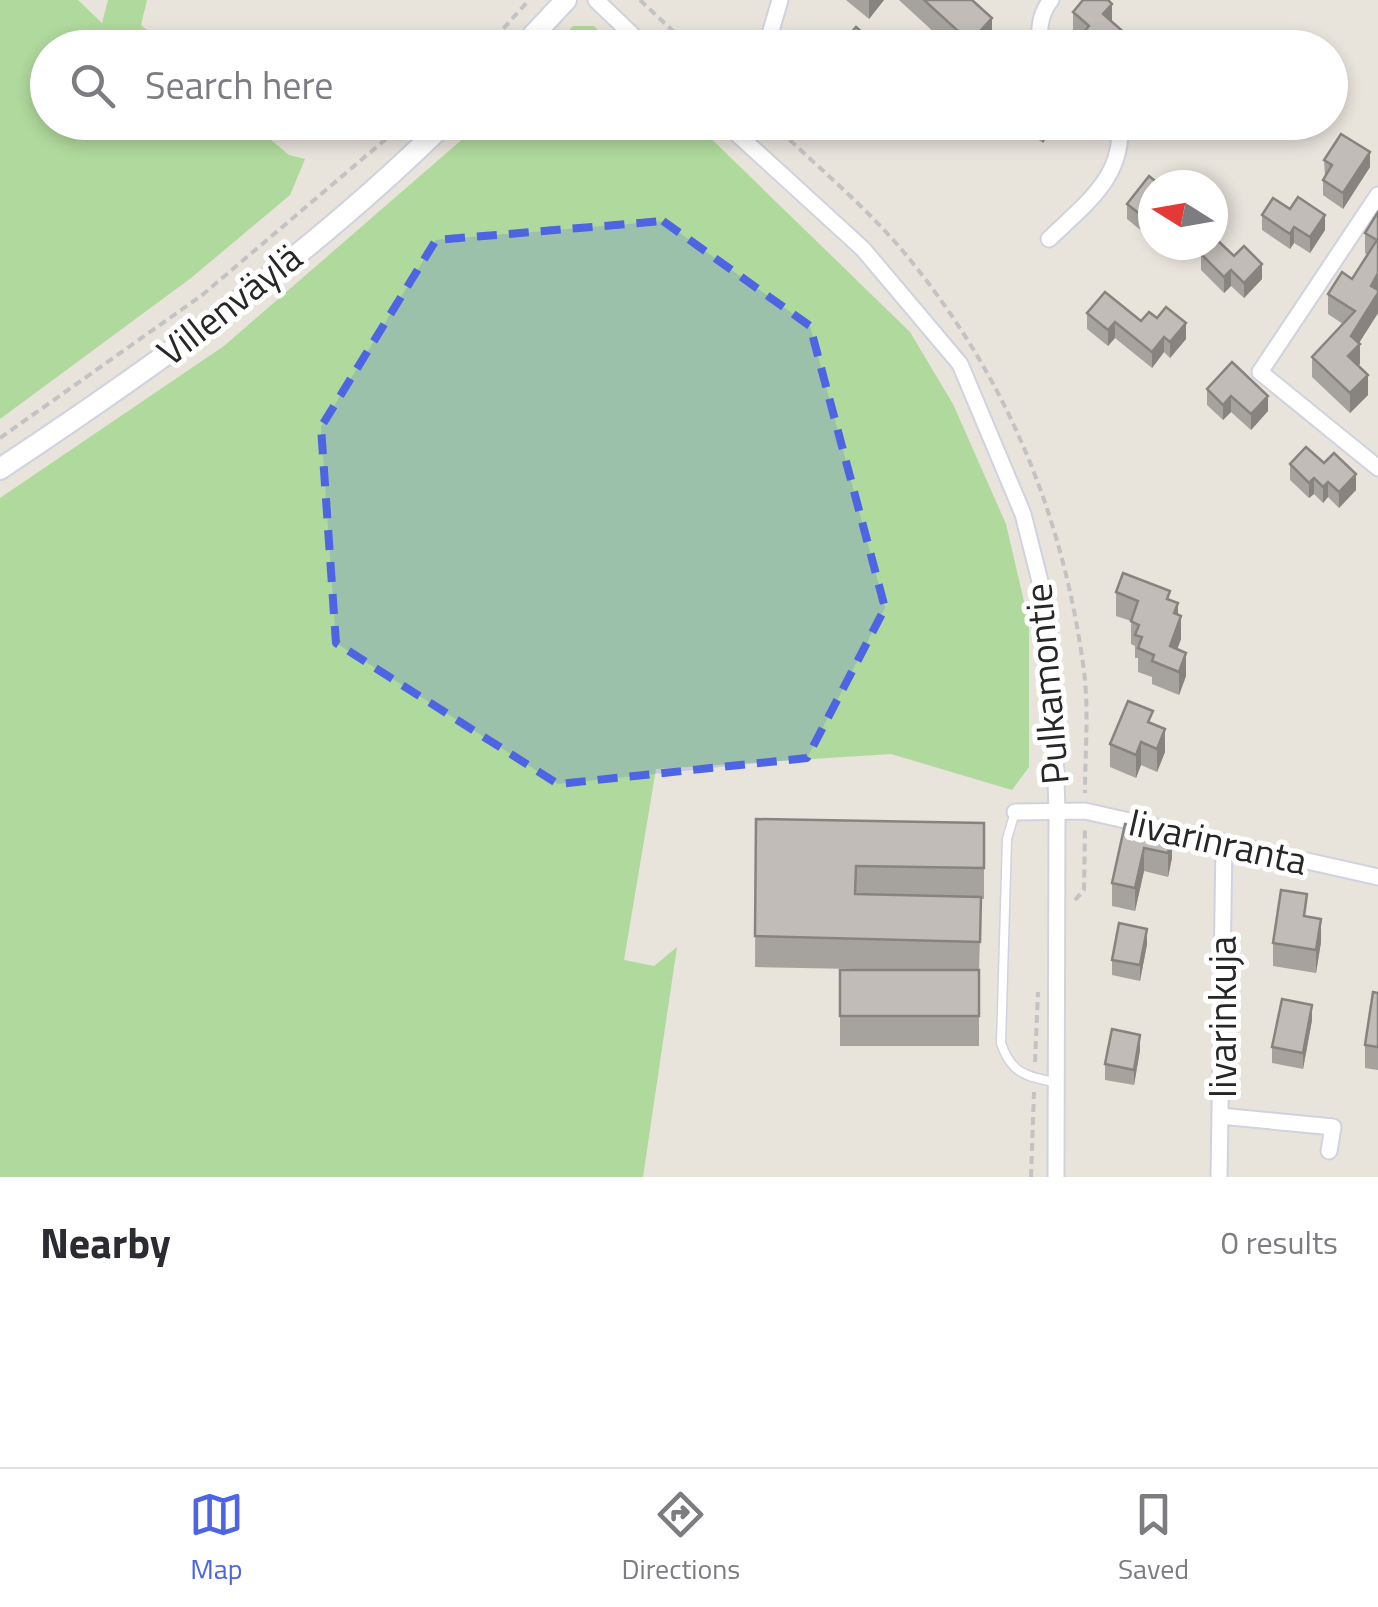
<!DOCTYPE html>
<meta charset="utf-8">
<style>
body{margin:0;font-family:"Titillium Web",sans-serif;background:#f7f7f7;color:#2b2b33}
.compass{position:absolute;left:1138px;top:170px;width:90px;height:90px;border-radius:50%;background:#fff;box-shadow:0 5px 15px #0003;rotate:281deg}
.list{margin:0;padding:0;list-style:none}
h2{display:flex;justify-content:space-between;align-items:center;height:130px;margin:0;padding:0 40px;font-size:42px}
h2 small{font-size:32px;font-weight:400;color:#7c7c81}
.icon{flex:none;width:55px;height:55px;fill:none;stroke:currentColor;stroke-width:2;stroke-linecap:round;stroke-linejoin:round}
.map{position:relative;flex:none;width:1378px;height:1177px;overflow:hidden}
.search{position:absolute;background:#fff;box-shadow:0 5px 15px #0003;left:30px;right:30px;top:30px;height:110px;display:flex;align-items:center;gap:25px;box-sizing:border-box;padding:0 35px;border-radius:55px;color:#7c7c81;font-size:38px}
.sheet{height:290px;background:#fff}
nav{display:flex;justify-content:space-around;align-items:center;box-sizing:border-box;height:140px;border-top:2px solid #e1e1e2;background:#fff;font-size:28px;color:#7c7c81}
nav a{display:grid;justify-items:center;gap:5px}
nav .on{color:#4d65e3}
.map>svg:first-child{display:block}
.green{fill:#b0d99d}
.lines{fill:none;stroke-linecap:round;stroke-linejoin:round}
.lane-casing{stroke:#d0d3df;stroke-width:11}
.street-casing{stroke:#d0d3df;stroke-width:19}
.secondary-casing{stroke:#d0d3df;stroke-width:24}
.path{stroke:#c3c3c3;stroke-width:4;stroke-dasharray:8 5;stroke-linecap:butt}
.lane{stroke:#fff;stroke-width:8}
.street{stroke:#fff;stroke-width:15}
.secondary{stroke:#fff;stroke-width:20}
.wall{fill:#a6a29d}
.shaded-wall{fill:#878480}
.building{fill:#c1bcb7;stroke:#878480;stroke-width:2.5}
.marked{fill:#4d65e3;fill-opacity:0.2;stroke:#4d65e3;stroke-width:8;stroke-dasharray:20 12;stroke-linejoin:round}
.labels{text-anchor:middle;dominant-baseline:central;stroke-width:10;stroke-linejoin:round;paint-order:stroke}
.street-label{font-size:38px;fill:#272727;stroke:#fff}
</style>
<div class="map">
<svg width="1378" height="1177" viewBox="0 0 1378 1177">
<rect width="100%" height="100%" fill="#e8e3db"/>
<g class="green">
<path d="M0 0H78L102 23 108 0H147L141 25 167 47 48 48V122L251 123 289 155 305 159 290 195 191 278 0 419Z"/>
<path d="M573 26H594L616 47H553Z"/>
<path d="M481 123H695L910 332 953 404 1006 524 1029 623V767L1012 790 891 754 656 769 624 960 654 966 677 947 643 1177H0V498L224 346Z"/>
</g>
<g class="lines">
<defs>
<path id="lane" d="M1015 812 1007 839 1001 1043C1011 1073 1025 1076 1054 1082"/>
<g id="street">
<path d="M596 0 646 48"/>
<path d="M766 48 780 0"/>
<path d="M1043 48C1036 33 1041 12 1051 0"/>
<path d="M724 122 863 249 960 364 1023 514 1047 609 1052 662 1057 810 1056 1177"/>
<path d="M1378 195 1260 372 1378 468"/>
<path d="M1049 239C1084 205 1126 176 1119 122"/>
<path d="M1015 812 1085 811 1378 877"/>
<path d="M1220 1116 1333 1127 1329 1151"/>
<path d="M1219 1177 1224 842"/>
</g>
<g id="secondary">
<path d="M521 48 566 0"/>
<path d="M0 469C155 366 313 254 446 122"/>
</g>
</defs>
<use href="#lane" class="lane-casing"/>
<use href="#street" class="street-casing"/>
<use href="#secondary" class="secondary-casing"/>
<g class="path">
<path d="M640 0 691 48"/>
<path d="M486 48 529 0"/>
<path d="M771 122C814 164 863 204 902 250 1005 373 1063 513 1084 671 1089 711 1085 754 1085 793"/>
<path d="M0 438 201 296 406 122"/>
<path d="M1075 900 1084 890 1085 828"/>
<path d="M1035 1062 1038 992"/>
<path d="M1031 1177 1034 1092"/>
</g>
<use href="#lane" class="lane"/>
<use href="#street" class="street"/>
<use href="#secondary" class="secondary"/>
</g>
<g class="wall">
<path d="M846 0H884L869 19Z"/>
<path d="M899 0H972L992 41 985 48H951Z"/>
<path d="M1073 12 1112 22 1128 48H1084V45L1073 35Z"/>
<path d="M1013 122H1057L1043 143Z"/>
<path d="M1324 160 1370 167 1343 209 1323 195V180L1325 176Z"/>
<path d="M1160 185 1149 237 1127 219V204Z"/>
<path d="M1378 212V313L1359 343 1360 364 1358 365 1368 395 1350 413 1312 377V357L1343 324 1328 314V294L1352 279 1368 255 1365 253V233Z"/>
<path d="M1262 215 1325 230 1310 253 1294 243 1290 249 1262 230Z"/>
<path d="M1201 254 1234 256 1262 279 1244 298 1231 286 1224 293 1201 270Z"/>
<path d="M1087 313 1141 321 1186 339 1170 358 1164 352 1152 368 1115 338 1108 346 1087 329Z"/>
<path d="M1232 362 1268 411 1251 430 1231 412 1223 420 1207 405V389Z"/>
<path d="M1324 463 1356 490 1339 508 1328 497 1323 503 1314 494 1309 498 1290 480V464Z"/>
<path d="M1116 592 1170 600 1178 615 1181 639 1177 649 1186 676 1179 695 1152 684V677L1138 672V658H1135V646L1131 644V621L1116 616Z"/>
<path d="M1153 724 1165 752 1157 772 1141 765 1136 778 1110 767V744Z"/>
<path d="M756 819 984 823V899H981L979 972V1046H840V970H908L755 967Z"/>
<path d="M1125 824 1172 835V858L1168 877 1144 871 1135 911 1112 906V883Z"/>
<path d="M1307 917 1321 942 1316 973 1273 966V943Z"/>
<path d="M1147 944 1140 981 1112 975V960Z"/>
<path d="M1378 993V1070L1365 1068V1045Z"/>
<path d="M1312 1020 1303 1069 1272 1063V1047Z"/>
<path d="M1140 1050 1134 1085 1105 1080V1064Z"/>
</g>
<g class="shaded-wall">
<path d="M869 0H884L869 19Z"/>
<path d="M1112 4V27L1103 14Z"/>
<path d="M992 18V41L985 48H970V42Z"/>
<path d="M1128 36V48H1118Z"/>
<path d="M1043 122H1057L1043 143Z"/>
<path d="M1370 152V167L1343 209V193Z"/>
<path d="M1325 215V230L1310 253V237Z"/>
<path d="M1153 216V232L1149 237V221Z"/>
<path d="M1294 227V243L1290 249V234Z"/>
<path d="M1262 264V279L1244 298V283Z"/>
<path d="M1231 270V286L1224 293V277Z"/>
<path d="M1378 273V313L1357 346 1360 344V364L1348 376V356L1351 336 1371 286Z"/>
<path d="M1115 322V338L1108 346V330Z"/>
<path d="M1186 323V339L1170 358V342Z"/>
<path d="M1164 337V352L1152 368V352Z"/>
<path d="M1368 375V395L1350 413V393Z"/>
<path d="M1231 396V412L1223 420V405Z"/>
<path d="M1268 396V411L1251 430V414Z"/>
<path d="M1356 474V490L1339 508V492Z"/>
<path d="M1314 478V494L1309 498V483Z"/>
<path d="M1328 482V497L1323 503V487Z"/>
<path d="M1178 603V625L1181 616V639L1170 669V646L1174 613Z"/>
<path d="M1186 653V676L1179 695V672Z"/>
<path d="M1165 729V752L1157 772V749Z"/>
<path d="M1141 742V765L1136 778V755Z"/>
<path d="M1172 835V858L1168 877V853Z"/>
<path d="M1144 848V871L1135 911V888Z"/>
<path d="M1321 919V942L1316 973V950Z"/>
<path d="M1147 929V944L1140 981V965Z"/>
<path d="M1312 1005V1020L1303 1069V1053Z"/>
<path d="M1140 1035V1050L1134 1085V1070Z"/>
</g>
<g class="building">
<path d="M924 0H972L992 18 970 42Z"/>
<path d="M1083 0H1108L1112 4 1103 14 1128 36 1118 48H1101L1084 32 1089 26 1073 12Z"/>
<path d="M856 27 880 48H838Z"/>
<path d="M1341 134 1370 152 1343 193 1323 180 1332 165 1324 160Z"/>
<path d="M1149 176 1160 185H1153V216L1149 221 1127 204Z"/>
<path d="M1298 197 1325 215 1310 237 1294 227 1290 234 1262 215 1273 198 1290 209Z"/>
<path d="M1378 212V273L1371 286 1378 290V293L1351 336 1360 344 1348 356 1368 375 1350 393 1312 357 1355 311 1328 294 1342 272 1352 279 1377 240 1365 233Z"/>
<path d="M1216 239 1234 256 1244 246 1262 264 1244 283 1231 270 1224 277 1201 254 1210 245H1213V242Z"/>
<path d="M1105 292 1141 321 1149 312 1157 318 1166 307 1186 323 1170 342 1164 337 1152 352 1115 322 1108 330 1087 313Z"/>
<path d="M1232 362 1268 396 1251 414 1231 396 1223 405 1207 389Z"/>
<path d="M1306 447 1324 463 1334 453 1356 474 1339 492 1328 482 1323 487 1314 478 1309 483 1290 464Z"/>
<path d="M1123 573 1170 591 1167 599 1178 603 1174 613 1181 616 1170 646 1186 653 1179 672 1152 661 1154 655 1138 648 1142 637 1135 635 1139 625 1131 621 1138 601 1116 592Z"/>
<path d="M1128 701 1153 711 1148 722 1165 729 1157 749 1141 742 1136 755 1110 744Z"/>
<path d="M756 819 984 823V868L856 866 855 894 981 897 980 942 755 936Z"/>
<path d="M1125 824 1172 835 1168 853 1144 848 1135 888 1112 883Z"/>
<path d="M1281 890 1307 894 1304 916 1321 919 1316 950 1273 943Z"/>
<path d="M1119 923 1147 929 1140 965 1112 960Z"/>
<rect x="840" y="970" width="139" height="46"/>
<path d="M1373 992 1378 993V1047L1365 1045Z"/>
<path d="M1282 999 1312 1005 1303 1053 1272 1047Z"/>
<path d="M1112 1029 1140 1035 1134 1070 1105 1064Z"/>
</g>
<path class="marked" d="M663 221 810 326 885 608 807 758 558 784 336 643 321 427 436 240Z"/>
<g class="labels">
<g class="street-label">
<text transform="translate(229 304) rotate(-38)">Villenväylä</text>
<text transform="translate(1046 684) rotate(-95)">Pulkamontie</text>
<text transform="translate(1218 841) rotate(13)">Iivarinranta</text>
<text transform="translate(1222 1017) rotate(-90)">Iivarinkuja</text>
</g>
</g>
</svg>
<svg class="compass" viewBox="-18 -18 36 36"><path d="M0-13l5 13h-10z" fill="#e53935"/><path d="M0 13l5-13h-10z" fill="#7c7c81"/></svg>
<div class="search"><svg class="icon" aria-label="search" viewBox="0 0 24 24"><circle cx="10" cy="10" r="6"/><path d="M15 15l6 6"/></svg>Search here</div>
</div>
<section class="sheet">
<h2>Nearby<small>0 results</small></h2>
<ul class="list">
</ul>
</section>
<nav>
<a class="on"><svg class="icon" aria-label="map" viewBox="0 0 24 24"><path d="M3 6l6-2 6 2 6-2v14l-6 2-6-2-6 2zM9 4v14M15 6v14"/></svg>Map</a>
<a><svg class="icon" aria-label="directions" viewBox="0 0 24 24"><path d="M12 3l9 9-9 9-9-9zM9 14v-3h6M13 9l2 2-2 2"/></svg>Directions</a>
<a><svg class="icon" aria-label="saved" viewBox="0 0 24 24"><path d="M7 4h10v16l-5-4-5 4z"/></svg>Saved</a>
</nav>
